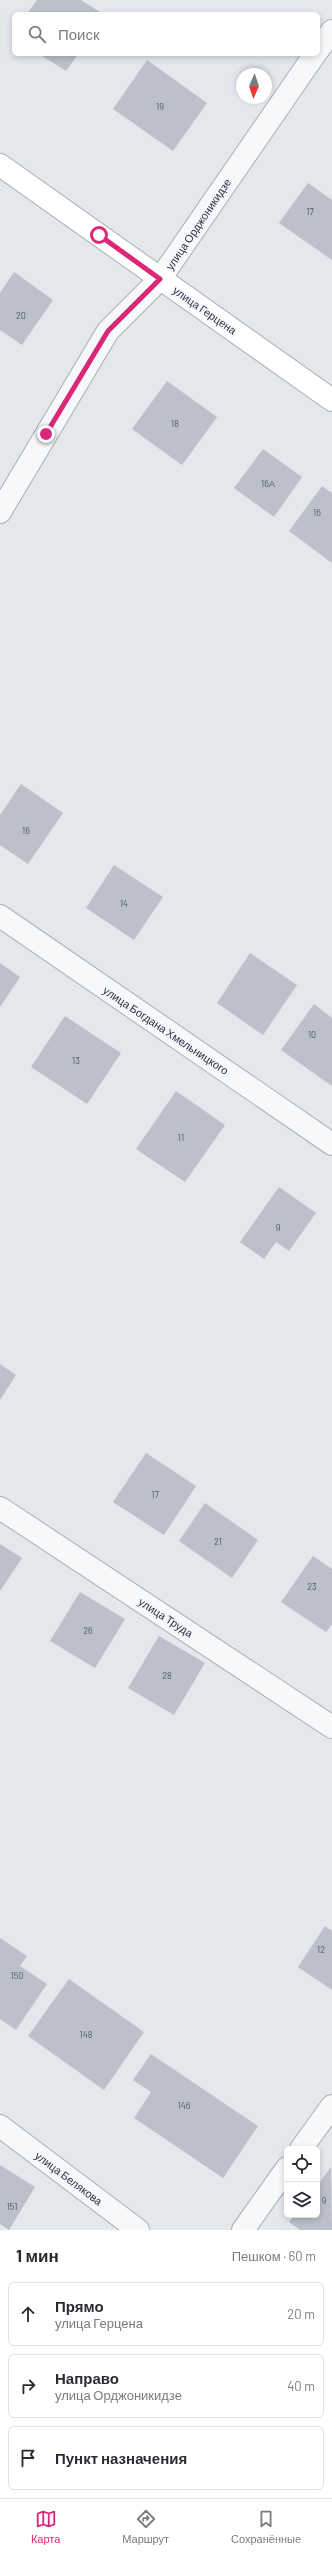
<!DOCTYPE html>
<html lang="ru">
<meta charset="utf-8">
<style>
body{margin:0;font-family:Barlow,sans-serif;background:#f2f2f3;color:#2b2b33}
.controls{position:absolute;right:12px;bottom:12px;display:grid;overflow:hidden;border-radius:6px;box-shadow:0 2px 6px #0003}
.controls button{width:36px;height:36px;display:grid;place-items:center;padding:0;border:0;border-bottom:1px solid #e1e1e2;background:#fff;color:#2b2b33;font:20px sans-serif}
.compass{position:absolute;left:236px;top:68px;width:36px;height:36px;border-radius:50%;background:#fff;box-shadow:0 2px 6px #0003;rotate:183deg}
.stop{position:absolute;width:12px;height:12px;margin:-9px;border:3px solid #db2777;border-radius:50%;background:#fff}
.stop.end{background:#db2777;border-color:#fff;box-shadow:0 1px 4px #0008}
.list{margin:0;padding:0;list-style:none}
h2{display:flex;justify-content:space-between;align-items:center;height:52px;margin:0;padding:0 16px;font-size:17px}
h2 small{font-size:13px;font-weight:400;color:#7c7c81}
.list li{display:grid;grid-template-columns:26px 1fr auto;gap:12px;align-items:center;box-sizing:border-box;height:64px;margin:0 8px 8px;padding:0 8px;border:1px solid #e1e1e2;border-radius:6px}
.list b{display:block;font-size:15px;white-space:nowrap}
.list p{margin:0;font-size:13px;white-space:nowrap;color:#7c7c81}
.list em{font-size:13px;font-style:normal;color:#7c7c81}
.icon{flex:none;width:22px;height:22px;fill:none;stroke:currentColor;stroke-width:2;stroke-linecap:round;stroke-linejoin:round}
.map{position:relative;flex:none;width:332px;height:2230px;overflow:hidden}
.search{position:absolute;background:#fff;box-shadow:0 2px 6px #0003;left:12px;right:12px;top:12px;height:44px;display:flex;align-items:center;gap:10px;box-sizing:border-box;padding:0 14px;border-radius:6px;color:#7c7c81;font-size:15px}
.sheet{height:268px;background:#fff}
nav{display:flex;justify-content:space-around;align-items:center;box-sizing:border-box;height:56px;border-top:1px solid #e1e1e2;background:#fff;font-size:11px;color:#7c7c81}
nav a{display:grid;justify-items:center;gap:2px}
nav .on{color:#db2777}
.map>svg:first-child{display:block}
.building{fill:#bbc0ca}
.lines{fill:none;stroke-linecap:round;stroke-linejoin:round}
.street-casing{stroke:#a9aeb7;stroke-width:24}
.secondary-casing{stroke:#a9aeb7;stroke-width:24}
.street{stroke:#f7f8fa;stroke-width:22}
.secondary{stroke:#fff;stroke-width:22}
.route{stroke:#db2777;stroke-width:5}
.labels{text-anchor:middle;dominant-baseline:central;stroke-width:4;stroke-linejoin:round;paint-order:stroke}
.number-label{font-size:9px;fill:#4f5766}
.street-label{font-size:11px;fill:#2b3445;stroke:#f4f6f9}
</style>
<div class="map">
<svg width="332" height="2230" viewBox="0 0 332 2230">
<rect width="100%" height="100%" fill="#e4e7ec"/>
<g class="building">
<path d="M37 0H81L103 14H27Z"/>
<path d="M39 54H78L66 71Z"/>
<path d="M147 60 207 103 173 151 113 109Z"/>
<path d="M308 183 332 200V260L279 223Z"/>
<path d="M14 272 53 300 22 345 0 330V293Z"/>
<path d="M167 381 217 417 182 465 132 429Z"/>
<path d="M263 449 302 477 274 517 234 488Z"/>
<path d="M322 486 332 493V563L289 531Z"/>
<path d="M21 784 63 813 28 864 0 845V815Z"/>
<path d="M114 865 163 897 134 940 86 908Z"/>
<path d="M250 953 297 985 263 1035 217 1003Z"/>
<path d="M0 963 20 977 0 1007Z"/>
<path d="M314 1004 332 1018V1086L281 1050Z"/>
<path d="M65 1016 121 1053 87 1104 31 1067Z"/>
<path d="M176 1091 225 1125 185 1182 136 1149Z"/>
<path d="M279 1187 316 1213 289 1251 276 1242 264 1259 240 1242Z"/>
<path d="M0 1364 16 1375 0 1400Z"/>
<path d="M146 1453 196 1486 164 1535 113 1502Z"/>
<path d="M205 1503 258 1540 232 1578 179 1541Z"/>
<path d="M0 1544 22 1558 0 1591Z"/>
<path d="M313 1556 332 1569V1624L326 1632 281 1602Z"/>
<path d="M80 1592 125 1619 95 1668 50 1641Z"/>
<path d="M159 1636 205 1663 174 1715 128 1688Z"/>
<path d="M325 1926 332 1931V1990L298 1967Z"/>
<path d="M0 1938 27 1956 20 1966 47 1984 16 2030 0 2019Z"/>
<path d="M69 1979 144 2032 104 2090 28 2036Z"/>
<path d="M151 2054 258 2126 223 2178 134 2118 151 2092 133 2080Z"/>
<path d="M0 2165 35 2187 9 2230 0 2224Z"/>
<path d="M331 2167 332 2230H300L289 2222 295 2215H317V2186Z"/>
</g>
<g class="lines">
<defs>
<g id="street">
<path d="M318 50 332 31"/>
<path d="M0 512 108 331 160 279 315 54"/>
<path d="M0 916 332 1144"/>
<path d="M0 1508 332 1727"/>
<path d="M0 2126 138 2230"/>
<path d="M301 2149 332 2106"/>
<path d="M243 2230 287 2168"/>
</g>
<path id="secondary" d="M0 165 332 400"/>
</defs>
<use href="#street" class="street-casing"/>
<use href="#secondary" class="secondary-casing"/>
<use href="#street" class="street"/>
<use href="#secondary" class="secondary"/>
</g>
<g class="lines">
<path class="route" d="M46 434 108 331 160 279 99 235"/>
</g>
<g class="labels">
<g class="number-label">
<text x="160" y="106">19</text>
<text x="310" y="211">17</text>
<text x="21" y="315">20</text>
<text x="175" y="423">18</text>
<text x="268" y="483">16А</text>
<text x="317" y="512">16</text>
<text x="26" y="830">16</text>
<text x="124" y="903">14</text>
<text x="312" y="1034">10</text>
<text x="76" y="1060">13</text>
<text x="181" y="1137">11</text>
<text x="278" y="1227">9</text>
<text x="155" y="1494">17</text>
<text x="218" y="1541">21</text>
<text x="312" y="1586">23</text>
<text x="88" y="1630">26</text>
<text x="167" y="1675">28</text>
<text x="321" y="1949">12</text>
<text x="17" y="1975">150</text>
<text x="86" y="2034">148</text>
<text x="184" y="2105">146</text>
<text x="324" y="2200">9</text>
<text x="12" y="2206">151</text>
</g>
<g class="street-label">
<text transform="translate(198 224) rotate(-56)">улица Орджоникидзе</text>
<text transform="translate(205 310) rotate(35)">улица Герцена</text>
<text transform="translate(166 1030) rotate(34)">улица Богдана Хмельницкого</text>
<text transform="translate(166 1617) rotate(33)">улица Труда</text>
<text transform="translate(69 2178) rotate(37)">улица Белякова</text>
</g>
</g>
</svg>
<div class="controls">
<button><svg class="icon" aria-label="locate" viewBox="0 0 24 24"><circle cx="12" cy="12" r="6"/><path d="M12 2v4M12 18v4M2 12h4M18 12h4"/></svg></button>
<button><svg class="icon" aria-label="layers" viewBox="0 0 24 24"><path d="M12 4l9 5-9 5-9-5zM3 14l9 5 9-5"/></svg></button>
</div>
<svg class="compass" viewBox="-18 -18 36 36"><path d="M0-13l5 13h-10z" fill="#e53935"/><path d="M0 13l5-13h-10z" fill="#7c7c81"/></svg>
<div class="stop" style="left:99px;top:235px"></div>
<div class="stop end" style="left:46px;top:434px"></div>
<div class="search"><svg class="icon" aria-label="search" viewBox="0 0 24 24"><circle cx="10" cy="10" r="6"/><path d="M15 15l6 6"/></svg>Поиск</div>
</div>
<section class="sheet">
<h2>1 мин<small>Пешком · 60 m</small></h2>
<ul class="list">
<li><svg class="icon" aria-label="ahead" viewBox="0 0 24 24"><path d="M12 20V5M6 11l6-6 6 6"/></svg><div><b>Прямо</b><p>улица Герцена</p></div><em>20 m</em></li>
<li><svg class="icon" aria-label="right" viewBox="0 0 24 24"><path d="M7 20v-9h11M14 6l5 5-5 5"/></svg><div><b>Направо</b><p>улица Орджоникидзе</p></div><em>40 m</em></li>
<li><svg class="icon" aria-label="arrive" viewBox="0 0 24 24"><path d="M6 21V4h12l-3 4 3 4H6"/></svg><div><b>Пункт назначения</b></div></li>
</ul>
</section>
<nav>
<a class="on"><svg class="icon" aria-label="map" viewBox="0 0 24 24"><path d="M3 6l6-2 6 2 6-2v14l-6 2-6-2-6 2zM9 4v14M15 6v14"/></svg>Карта</a>
<a><svg class="icon" aria-label="directions" viewBox="0 0 24 24"><path d="M12 3l9 9-9 9-9-9zM9 14v-3h6M13 9l2 2-2 2"/></svg>Маршрут</a>
<a><svg class="icon" aria-label="saved" viewBox="0 0 24 24"><path d="M7 4h10v16l-5-4-5 4z"/></svg>Сохранённые</a>
</nav>
